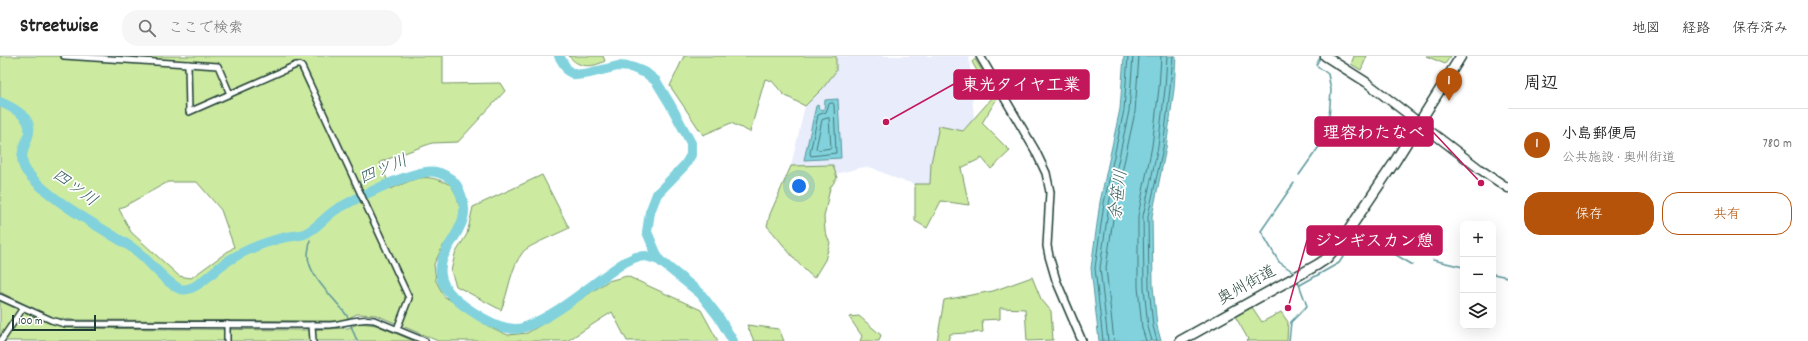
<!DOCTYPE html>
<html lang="ja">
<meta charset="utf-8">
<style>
body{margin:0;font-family:Dekko,"Klee One",sans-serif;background:#f6f6f6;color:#222}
.controls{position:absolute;right:12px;bottom:12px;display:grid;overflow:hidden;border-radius:8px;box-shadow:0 4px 16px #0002}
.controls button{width:36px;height:36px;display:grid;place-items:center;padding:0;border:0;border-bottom:1px solid #e0e0e0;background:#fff;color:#222;font:20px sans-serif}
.scale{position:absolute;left:12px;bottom:10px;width:84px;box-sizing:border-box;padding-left:4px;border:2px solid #1f3d34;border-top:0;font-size:11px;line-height:14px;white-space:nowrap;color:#1f3d34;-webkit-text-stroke:3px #fff;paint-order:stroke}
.you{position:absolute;left:799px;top:130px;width:14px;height:14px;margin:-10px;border:3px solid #fff;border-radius:50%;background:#1a73e8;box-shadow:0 0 0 6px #1a73e833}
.badge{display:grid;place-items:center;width:26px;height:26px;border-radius:50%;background:#b45309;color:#fff;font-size:13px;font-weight:700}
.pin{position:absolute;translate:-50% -33px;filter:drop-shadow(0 1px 2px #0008)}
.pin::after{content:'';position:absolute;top:21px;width:14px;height:12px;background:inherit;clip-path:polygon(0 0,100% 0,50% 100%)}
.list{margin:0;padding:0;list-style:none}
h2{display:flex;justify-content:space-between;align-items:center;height:52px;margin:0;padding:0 16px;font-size:17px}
h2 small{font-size:13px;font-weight:400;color:#767676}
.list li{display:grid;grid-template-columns:26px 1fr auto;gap:12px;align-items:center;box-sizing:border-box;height:72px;padding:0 16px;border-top:1px solid #e0e0e0}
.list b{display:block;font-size:15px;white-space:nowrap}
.list p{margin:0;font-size:13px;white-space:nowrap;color:#767676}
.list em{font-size:13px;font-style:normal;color:#767676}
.actions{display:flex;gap:8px;padding:12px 16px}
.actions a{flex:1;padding:9px 0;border:1px solid #b45309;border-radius:16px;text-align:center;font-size:14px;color:#b45309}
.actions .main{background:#b45309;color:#fff}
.icon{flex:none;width:22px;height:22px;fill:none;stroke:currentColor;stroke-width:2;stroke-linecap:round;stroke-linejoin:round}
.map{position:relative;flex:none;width:1508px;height:285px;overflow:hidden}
header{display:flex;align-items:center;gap:24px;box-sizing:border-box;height:56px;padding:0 20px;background:#fff;border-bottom:1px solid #e0e0e0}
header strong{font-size:19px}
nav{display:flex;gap:22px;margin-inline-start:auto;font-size:14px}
.search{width:280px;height:36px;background:#f6f6f6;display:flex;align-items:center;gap:10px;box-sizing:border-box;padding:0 14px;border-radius:16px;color:#767676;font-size:15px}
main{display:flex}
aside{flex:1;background:#fff}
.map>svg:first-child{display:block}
.built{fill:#e8ecfb}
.green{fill:#cdeaa1;stroke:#76946a;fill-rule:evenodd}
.water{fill:#81d2dd;stroke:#5a9699}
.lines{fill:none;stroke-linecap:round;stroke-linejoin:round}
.shore{stroke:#467978;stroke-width:1}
.stream{stroke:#5a9699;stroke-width:1.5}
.river{stroke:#81d2dd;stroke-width:10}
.street-casing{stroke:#1f3d34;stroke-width:8}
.secondary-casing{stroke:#1f3d34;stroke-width:10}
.primary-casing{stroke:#1f3d34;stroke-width:11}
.highway-casing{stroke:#1f3d34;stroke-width:12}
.street{stroke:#fff;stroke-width:5}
.secondary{stroke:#fff;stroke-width:7}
.primary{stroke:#fff;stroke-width:8}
.highway{stroke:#fff;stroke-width:9}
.labels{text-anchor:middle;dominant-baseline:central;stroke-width:3.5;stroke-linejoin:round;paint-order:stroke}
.street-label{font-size:16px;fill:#1f3d34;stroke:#fff}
.water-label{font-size:17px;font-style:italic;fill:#38625e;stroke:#fff}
.leader{fill:none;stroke:#c2185b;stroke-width:1.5}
.callout-dot{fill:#c2185b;stroke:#fff;stroke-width:1.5}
.callout{fill:#c2185b;stroke:#c2185b;stroke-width:1.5}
.callout-label{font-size:17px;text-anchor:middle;font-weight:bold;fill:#fff}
</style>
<header>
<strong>Streetwise</strong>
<div class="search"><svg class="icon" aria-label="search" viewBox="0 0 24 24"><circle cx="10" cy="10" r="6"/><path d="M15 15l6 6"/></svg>ここで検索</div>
<nav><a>地図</a><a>経路</a><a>保存済み</a></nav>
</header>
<main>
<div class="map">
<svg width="1508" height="285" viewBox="0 0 1508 285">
<rect width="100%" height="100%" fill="#fff"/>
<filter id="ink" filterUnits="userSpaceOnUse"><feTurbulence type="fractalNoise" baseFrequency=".025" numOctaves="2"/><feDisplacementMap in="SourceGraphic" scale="8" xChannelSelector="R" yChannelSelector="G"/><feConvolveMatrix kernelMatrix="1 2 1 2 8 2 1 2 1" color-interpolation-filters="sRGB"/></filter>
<g filter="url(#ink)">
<path class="built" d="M836 0H969L974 63 931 107 930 128H915L897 123 873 112 864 111 835 118 833 109 791 110 805 50 824 31 836 15Z"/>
<g class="green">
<path d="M0 0H443V28L500 27 505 35 458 86 432 87 380 106 391 133C417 122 424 116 451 129L457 140 461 157 456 175 443 190 434 208 436 225 444 240 488 270 508 279 527 277 551 263 608 225 627 220 701 254 718 285H627L612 256 567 285H438L376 259 357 258 342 265 72 264 50 261 0 236ZM168 126H197L221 154 234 191 191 222 179 220 131 176 119 153Z"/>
<path d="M569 0H603L605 5C592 12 578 12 569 0Z"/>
<path d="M684 0H836V15L823 32 805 50 784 39 772 25 765 23 750 76 731 67 703 79 670 30Z"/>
<path d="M1354 0H1367L1361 14 1351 8Z"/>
<path d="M1426 0H1451L1445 8Z"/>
<path d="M975 3 998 41 982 67 1010 95 991 113 982 102 961 112 969 149 941 145 927 172 915 165V128H930L931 107 939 70 963 75 992 42 972 6Z"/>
<path d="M833 109 837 122 830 132 824 161 825 175 830 187 825 204 814 222C795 207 783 187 767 170L770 158 791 110Z"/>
<path d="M542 119 569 172C560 177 527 190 523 196 510 212 509 236 501 254L456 230 451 215 455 198 467 178 473 151Z"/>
<path d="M1032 221 1041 243 1051 255 1053 284 1027 285 1025 253 1000 252V263L982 264 983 276 950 278 948 285H937L944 244 993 235Z"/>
<path d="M0 245 49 267 66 272 305 274 348 272 360 267 376 269 414 285H0Z"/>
<path d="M1252 251 1262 266 1281 256 1288 266 1287 285H1246L1248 283 1235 260Z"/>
<path d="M859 260 881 279 879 285H860L862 280 849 261Z"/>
<path d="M747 269 779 273 784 285H754Z"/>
</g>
<g class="water">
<path d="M1124 0H1176L1174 33 1166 92 1152 160 1153 230 1157 270 1161 285H1099L1091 212 1100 146 1120 53Z"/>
<path d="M838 43 841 102 804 104 816 50 818 49 819 53 824 54 825 44Z"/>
</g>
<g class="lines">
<g class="shore">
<path d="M833 47 834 49 836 97 811 100 810 97 818 59 826 56 829 48Z"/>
<path d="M829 62 831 92 818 94 816 92 822 64Z"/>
<path d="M1103 285 1095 212 1104 147 1124 54 1128 0"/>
<path d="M1108 285 1100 212 1109 148 1129 55 1133 0"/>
<path d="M1114 285 1106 212 1115 149 1135 56 1139 0"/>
<path d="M1146 285 1142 272 1138 231V160L1152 90 1159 32 1161 0"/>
<path d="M1152 285 1148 271 1144 231 1143 160 1158 91 1165 33 1167 0"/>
<path d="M1157 285 1153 270 1149 231 1148 160 1163 92 1170 33 1173 0"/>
</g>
<g class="stream">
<path d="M1299 119 1328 78 1331 34 1328 18 1316 9 1321 0"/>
<path d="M1294 127 1261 175 1279 206 1292 215 1294 218"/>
<path d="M310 184C310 189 308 194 308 199 308 221 336 243 347 260 351 267 354 281 358 285"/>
<path d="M1433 204 1463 211"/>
<path d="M1493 218 1508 221"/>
<path d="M1300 229 1339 207 1359 177 1413 209"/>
<path d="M1289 285 1291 266 1307 250 1297 223"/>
</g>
<g class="river">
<path d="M559 0 568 15 576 19 590 17 618 10 631 11 646 17 656 25 670 48 691 87V99L685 109 657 138 650 156 647 176 659 204"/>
<path d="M0 46C59 71 7 88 27 116 46 140 85 163 112 179 121 185 131 190 139 197 151 207 166 227 180 233 194 237 212 216 222 209 240 196 265 186 286 181 292 180 298 180 304 178 317 173 325 160 337 153 360 140 401 120 426 116 435 114 444 118 451 123 456 127 459 133 461 139 476 175 432 191 442 224 447 240 468 253 481 261 493 268 511 277 525 271 562 257 592 227 625 206L636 201 646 200 659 204 700 237 718 260 733 285"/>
</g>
<defs>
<g id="street">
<path d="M64 0 218 10 230 38"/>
<path d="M188 8 189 56 296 9H300L302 11 409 242 397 273"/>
<path d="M0 241 51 264 65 268 330 269C345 268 359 261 374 264L425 285"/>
<path d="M312 269 313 285"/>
<path d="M1 285 23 252"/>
<path d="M227 285V268"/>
</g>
<path id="secondary" d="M980 0 1035 94 1046 117 1050 136 1047 190 1049 200 1056 224 1082 285"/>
<path id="primary" d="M1325 0 1366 26 1481 114 1508 132"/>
<path id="highway" d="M1180 285 1317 209 1326 203 1340 187 1394 107 1461 0"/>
</defs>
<use href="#street" class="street-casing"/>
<use href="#secondary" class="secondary-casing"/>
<use href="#primary" class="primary-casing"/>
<use href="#highway" class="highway-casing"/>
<use href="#street" class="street"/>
<use href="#secondary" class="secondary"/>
<use href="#primary" class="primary"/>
<use href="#highway" class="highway"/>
</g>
</g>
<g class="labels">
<g class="street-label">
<text transform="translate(1247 230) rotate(-29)">奥州街道</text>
</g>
<g class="water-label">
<text transform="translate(384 115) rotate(-23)">四ツ川</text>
<text transform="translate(74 133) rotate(36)">四ツ川</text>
<text transform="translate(1120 139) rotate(-83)">余笹川</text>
</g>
</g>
<path class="leader" d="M886 66L954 28M1481 127L1433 76M1288 252L1307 184"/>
<g class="callout-dot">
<circle cx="886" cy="66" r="4"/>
<circle cx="1481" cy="127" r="4"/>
<circle cx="1288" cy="252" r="4"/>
</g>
<g class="callout">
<rect x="954" y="14" width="135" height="29" rx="4"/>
<rect x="1315" y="61" width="118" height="29" rx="4"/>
<rect x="1307" y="170" width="135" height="29" rx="4"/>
</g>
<g class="callout-label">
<text x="1021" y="34">東光タイヤ工業</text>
<text x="1374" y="82">理容わたなべ</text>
<text x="1374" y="190">ジンギスカン憩</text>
</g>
</svg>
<div class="controls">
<button>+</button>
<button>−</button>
<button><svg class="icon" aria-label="layers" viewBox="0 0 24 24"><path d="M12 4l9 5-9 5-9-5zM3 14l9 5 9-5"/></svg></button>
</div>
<div class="scale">100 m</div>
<div class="you"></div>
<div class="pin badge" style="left:1449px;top:45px">1</div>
</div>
<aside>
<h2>周辺<small></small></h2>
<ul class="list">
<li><span class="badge">1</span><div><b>小島郵便局</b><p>公共施設 · 奥州街道</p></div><em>780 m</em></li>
</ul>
<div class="actions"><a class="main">保存</a><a>共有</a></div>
</aside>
</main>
